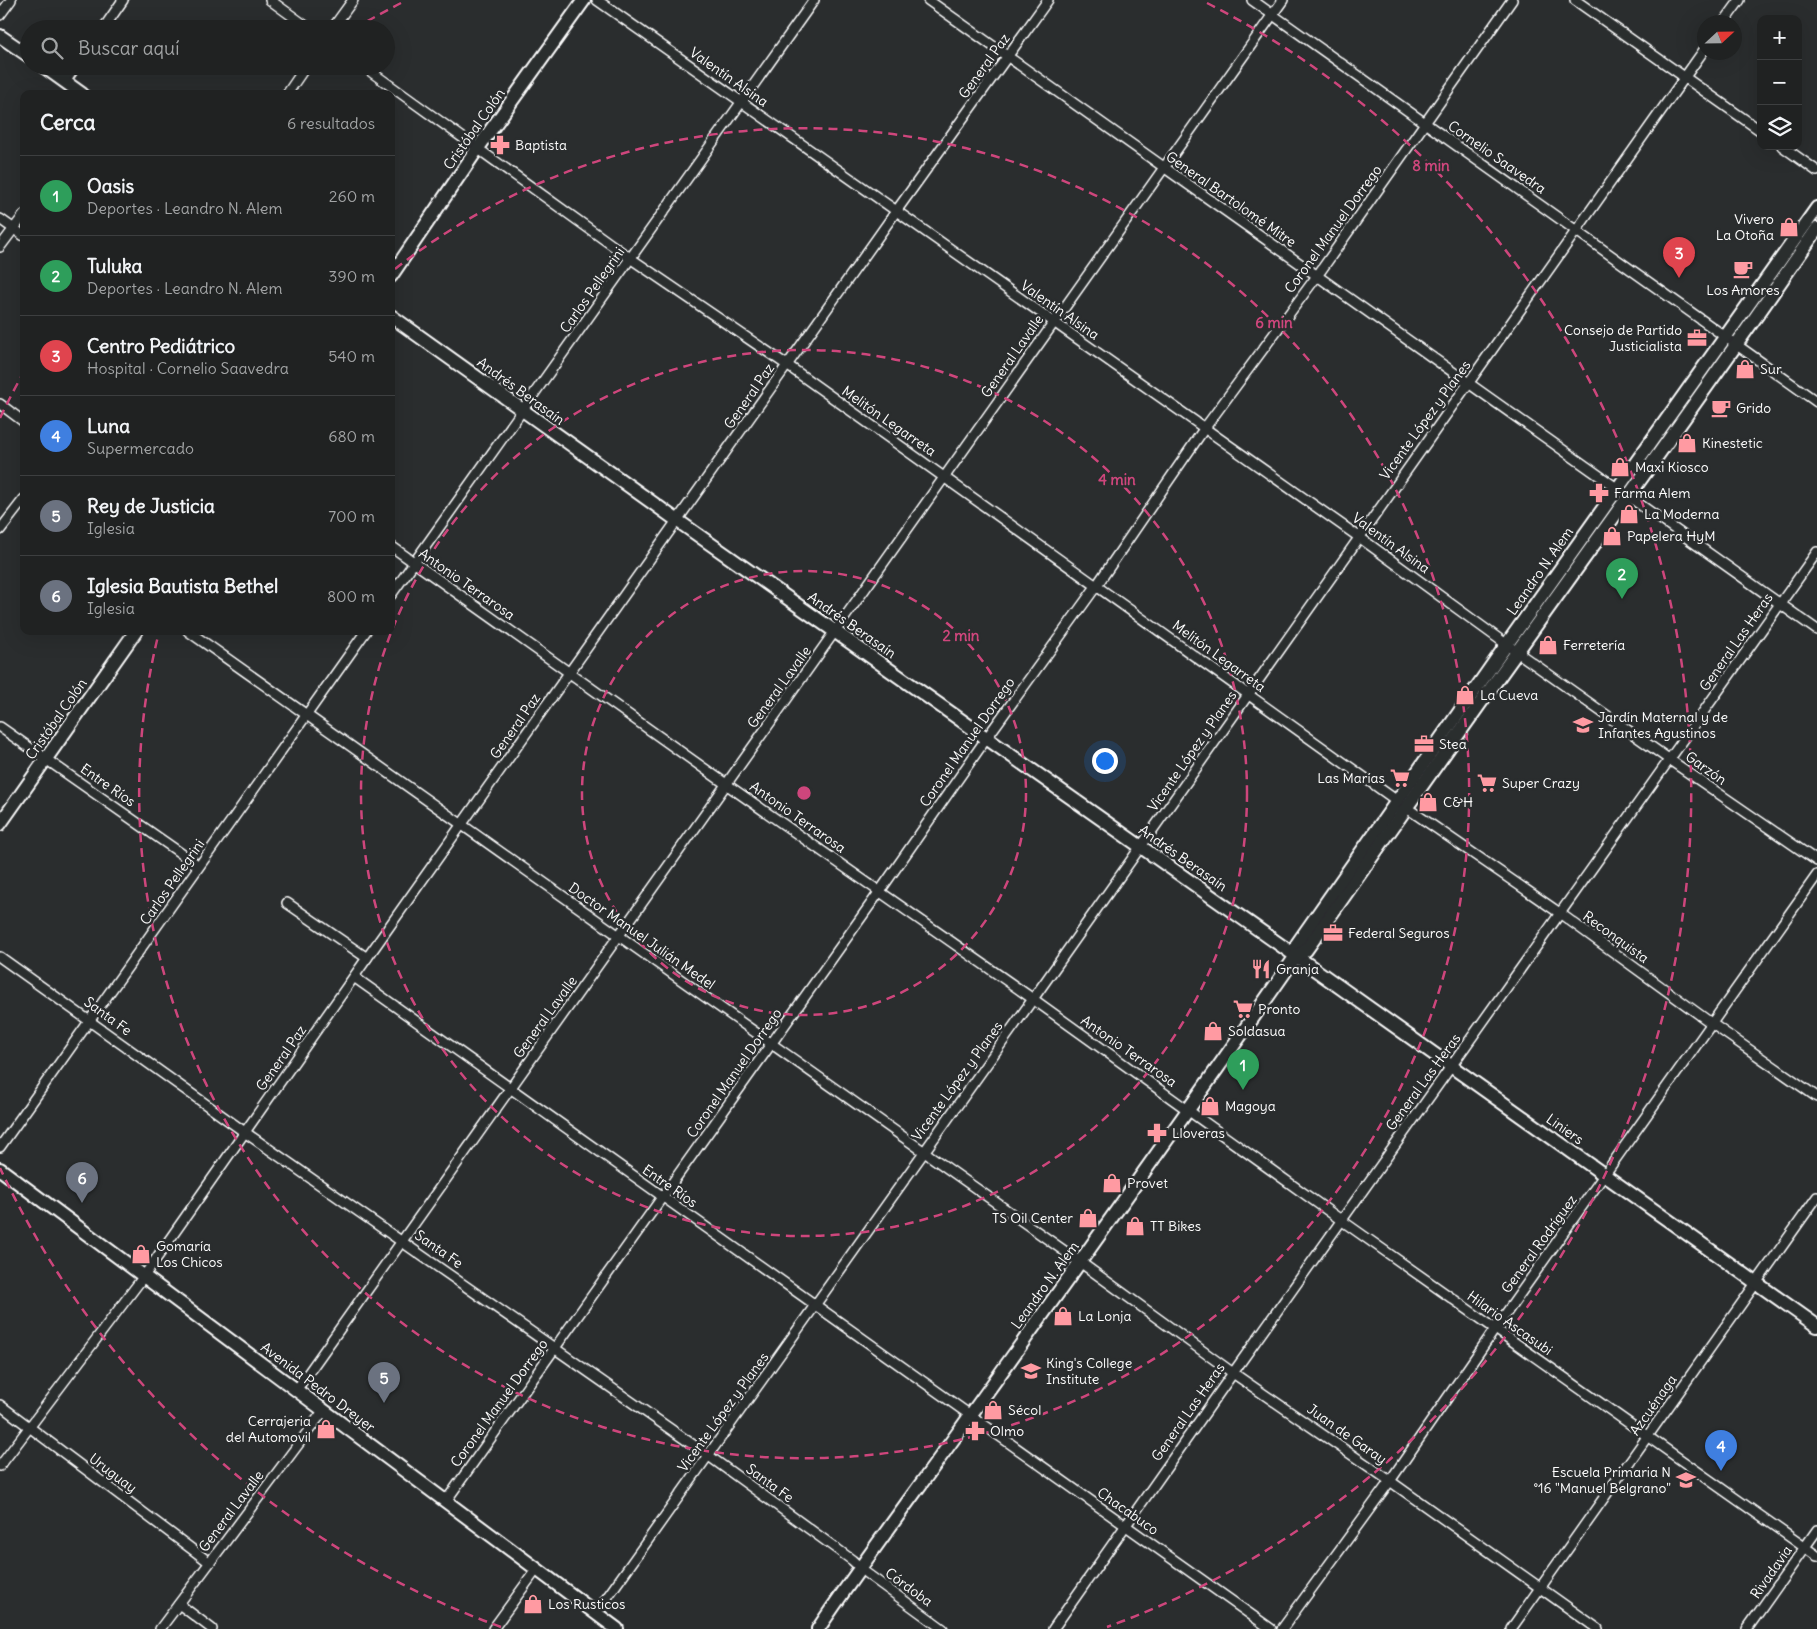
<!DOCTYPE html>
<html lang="es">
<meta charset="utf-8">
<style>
body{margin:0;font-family:Delius,sans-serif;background:#282a2a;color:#f1f3f6}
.controls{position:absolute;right:15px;top:15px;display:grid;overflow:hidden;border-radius:10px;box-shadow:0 5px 20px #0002}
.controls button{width:45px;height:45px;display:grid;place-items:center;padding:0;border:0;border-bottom:1px solid #3d3f40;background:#202222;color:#f1f3f6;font:25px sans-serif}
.compass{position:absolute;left:1697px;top:15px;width:45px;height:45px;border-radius:50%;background:#202222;box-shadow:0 5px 20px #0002;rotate:68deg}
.you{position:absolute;left:1104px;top:760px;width:18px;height:18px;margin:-12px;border:4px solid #fff;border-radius:50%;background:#1a73e8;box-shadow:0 0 0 8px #1a73e833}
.badge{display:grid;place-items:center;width:32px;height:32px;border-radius:50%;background:#8bbbb9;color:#fff;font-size:16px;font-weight:700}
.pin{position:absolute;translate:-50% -41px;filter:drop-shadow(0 1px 2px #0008)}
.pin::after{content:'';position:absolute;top:26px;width:18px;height:15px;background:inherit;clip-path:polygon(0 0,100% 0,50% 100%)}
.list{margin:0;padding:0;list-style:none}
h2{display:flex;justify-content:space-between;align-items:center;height:65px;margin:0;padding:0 20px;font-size:21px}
h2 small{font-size:16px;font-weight:400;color:#a2a4a5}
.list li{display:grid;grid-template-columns:32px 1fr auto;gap:15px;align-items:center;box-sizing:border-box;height:80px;padding:0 20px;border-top:1px solid #3d3f40}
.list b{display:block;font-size:19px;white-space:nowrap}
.list p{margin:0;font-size:16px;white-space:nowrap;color:#a2a4a5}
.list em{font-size:16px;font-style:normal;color:#a2a4a5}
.icon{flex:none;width:28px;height:28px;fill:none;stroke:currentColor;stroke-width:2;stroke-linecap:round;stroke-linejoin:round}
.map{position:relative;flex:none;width:1817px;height:1629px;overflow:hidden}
.search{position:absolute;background:#202222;box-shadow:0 5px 20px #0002;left:20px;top:20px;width:375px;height:55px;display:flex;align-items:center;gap:12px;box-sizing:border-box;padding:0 18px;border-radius:28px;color:#a2a4a5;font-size:19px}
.panel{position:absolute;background:#202222;box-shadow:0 5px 20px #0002;left:20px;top:90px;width:375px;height:545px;border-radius:10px}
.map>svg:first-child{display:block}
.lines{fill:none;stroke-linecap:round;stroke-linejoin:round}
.street-casing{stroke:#fff;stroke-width:12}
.secondary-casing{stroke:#fff;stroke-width:16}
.street{stroke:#2a2d2e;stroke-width:9}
.secondary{stroke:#2a2d2e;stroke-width:12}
.ring{fill:none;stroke:#ce467c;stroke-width:2.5;stroke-dasharray:9 6}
.labels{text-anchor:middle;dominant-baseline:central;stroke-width:5;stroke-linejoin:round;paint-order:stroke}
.street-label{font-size:14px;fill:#fff;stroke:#2a2d2e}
.poi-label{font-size:14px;fill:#fff;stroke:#2a2d2e;text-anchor:start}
.centre{fill:#ce467c;stroke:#2a2d2e;stroke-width:2.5}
.ring-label{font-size:15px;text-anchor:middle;font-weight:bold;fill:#ce467c;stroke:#2a2d2e;stroke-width:5;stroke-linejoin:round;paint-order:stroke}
</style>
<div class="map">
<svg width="1817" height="1629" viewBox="0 0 1817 1629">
<rect width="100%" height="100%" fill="#2a2d2e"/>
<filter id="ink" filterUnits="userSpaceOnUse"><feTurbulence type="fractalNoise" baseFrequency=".02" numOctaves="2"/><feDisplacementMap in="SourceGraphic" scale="10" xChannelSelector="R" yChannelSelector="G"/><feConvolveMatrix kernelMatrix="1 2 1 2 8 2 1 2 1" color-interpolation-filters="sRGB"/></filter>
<g filter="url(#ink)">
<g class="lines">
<defs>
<g id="street">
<path d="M270 0 310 29"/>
<path d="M597 0 1359 537 1517 652 1670 760 1817 861"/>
<path d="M928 0 1817 630"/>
<path d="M1252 0 1817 402"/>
<path d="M1575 0 1761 131"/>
<path d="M0 15 11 0"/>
<path d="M1724 22 1740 0"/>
<path d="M103 29 123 0"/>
<path d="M332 29 353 0"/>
<path d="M363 66 630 258 787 365 1407 808 1561 914 1711 1023 1817 1097"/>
<path d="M65 82 76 66"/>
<path d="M287 94 306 66"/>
<path d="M1782 146 1817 171"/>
<path d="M0 219 24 236"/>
<path d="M0 247 24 215"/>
<path d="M0 404 24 422"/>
<path d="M0 530 24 499"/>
<path d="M391 546 726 784 1033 999 1341 1220 1817 1556"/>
<path d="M391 595 814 0"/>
<path d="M188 631 1080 1262 1233 1373 1390 1481 1598 1629"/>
<path d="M0 727 199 866"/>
<path d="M287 903 367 958"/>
<path d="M0 957 246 1133 709 1456 852 1560 866 1573 943 1629"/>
<path d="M354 977 1271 1629"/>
<path d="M0 1147 366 631"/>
<path d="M297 1389 1283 0"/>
<path d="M0 1405 209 1562"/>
<path d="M0 1466 144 1276 367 958 897 210 1048 0"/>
<path d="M446 1501 880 891 986 739 1097 585 1204 429 1317 276 1512 0"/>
<path d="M179 1604 212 1629"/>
<path d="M596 1613C742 1409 886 1203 1033 999L1704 50"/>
<path d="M160 1629 324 1410"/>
<path d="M493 1629 536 1570"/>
<path d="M1053 1629 1233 1373 1817 552"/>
<path d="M1282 1629 1390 1481 1495 1329 1817 875"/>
<path d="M1511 1629 1817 1197"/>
<path d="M1747 1629 1817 1530"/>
</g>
<g id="secondary">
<path d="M0 36 29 56"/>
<path d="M43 66 82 94"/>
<path d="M391 276 478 148 584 0"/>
<path d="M391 316 678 521 1296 956 1817 1326"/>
<path d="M0 824 136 631"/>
<path d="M1296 956 1297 944 1507 644 1817 208"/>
<path d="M0 1169 617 1629"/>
<path d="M818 1629C867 1556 921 1485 972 1413 1081 1261 1189 1110 1296 956L1306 950C1377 850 1447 749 1519 649 1619 509 1720 370 1817 229"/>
</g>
</defs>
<use href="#street" class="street-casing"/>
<use href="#secondary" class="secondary-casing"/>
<use href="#street" class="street"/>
<use href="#secondary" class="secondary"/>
</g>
</g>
<g class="ring">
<circle cx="804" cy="793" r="222"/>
<circle cx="804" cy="793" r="443"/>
<path d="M395 269A665 665 0 1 1 159 632"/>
<path d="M501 1627A887 887 0 0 1 0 1168M0 418A887 887 0 0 1 21 377M354 29A887 887 0 0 1 401 3M1207 3A887 887 0 0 1 1107 1627"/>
</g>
<defs>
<symbol id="pharmacy-bare" viewBox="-9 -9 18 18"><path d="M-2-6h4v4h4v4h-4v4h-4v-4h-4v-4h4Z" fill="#ff9aa2" stroke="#2a2d2e" stroke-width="2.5" paint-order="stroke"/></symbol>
<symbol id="shop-bare" viewBox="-9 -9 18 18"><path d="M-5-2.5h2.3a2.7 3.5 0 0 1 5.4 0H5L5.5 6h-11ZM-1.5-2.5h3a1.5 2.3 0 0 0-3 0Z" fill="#ff9aa2" stroke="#2a2d2e" stroke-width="2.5" paint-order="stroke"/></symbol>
<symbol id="cafe-bare" viewBox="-9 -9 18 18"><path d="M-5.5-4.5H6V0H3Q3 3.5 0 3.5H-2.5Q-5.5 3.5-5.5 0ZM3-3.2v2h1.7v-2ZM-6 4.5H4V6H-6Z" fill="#ff9aa2" stroke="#2a2d2e" stroke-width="2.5" paint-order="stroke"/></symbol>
<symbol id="office-bare" viewBox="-9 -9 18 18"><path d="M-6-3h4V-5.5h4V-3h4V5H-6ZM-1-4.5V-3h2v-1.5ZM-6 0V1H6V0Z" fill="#ff9aa2" stroke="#2a2d2e" stroke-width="2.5" paint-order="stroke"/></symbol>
<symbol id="school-bare" viewBox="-9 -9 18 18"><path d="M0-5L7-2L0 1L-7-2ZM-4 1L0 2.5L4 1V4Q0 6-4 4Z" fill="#ff9aa2" stroke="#2a2d2e" stroke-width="2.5" paint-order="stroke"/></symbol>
<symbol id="supermarket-bare" viewBox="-9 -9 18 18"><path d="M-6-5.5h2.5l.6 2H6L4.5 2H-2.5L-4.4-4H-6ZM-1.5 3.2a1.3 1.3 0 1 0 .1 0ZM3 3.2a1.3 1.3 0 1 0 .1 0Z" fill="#ff9aa2" stroke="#2a2d2e" stroke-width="2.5" paint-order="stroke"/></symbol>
<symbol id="restaurant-bare" viewBox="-9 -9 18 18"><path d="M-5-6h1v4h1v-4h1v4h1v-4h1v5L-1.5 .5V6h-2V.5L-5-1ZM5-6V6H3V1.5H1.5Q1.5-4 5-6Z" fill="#ff9aa2" stroke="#2a2d2e" stroke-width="2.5" paint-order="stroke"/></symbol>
</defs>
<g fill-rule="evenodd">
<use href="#pharmacy-bare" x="486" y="131" width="28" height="28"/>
<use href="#shop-bare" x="1775" y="213" width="28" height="28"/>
<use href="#cafe-bare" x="1729" y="255" width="28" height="28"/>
<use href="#office-bare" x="1683" y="324" width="28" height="28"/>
<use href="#shop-bare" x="1731" y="355" width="28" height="28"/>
<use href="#cafe-bare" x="1707" y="394" width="28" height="28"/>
<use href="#shop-bare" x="1673" y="429" width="28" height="28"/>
<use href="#shop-bare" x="1606" y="453" width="28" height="28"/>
<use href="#pharmacy-bare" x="1585" y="479" width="28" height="28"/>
<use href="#shop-bare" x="1615" y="500" width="28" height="28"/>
<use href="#shop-bare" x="1598" y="522" width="28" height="28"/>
<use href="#shop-bare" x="1534" y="631" width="28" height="28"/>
<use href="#shop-bare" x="1451" y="681" width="28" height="28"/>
<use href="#school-bare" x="1569" y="711" width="28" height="28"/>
<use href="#office-bare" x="1410" y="730" width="28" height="28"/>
<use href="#supermarket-bare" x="1386" y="764" width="28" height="28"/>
<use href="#supermarket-bare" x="1473" y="769" width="28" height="28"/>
<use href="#shop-bare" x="1414" y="788" width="28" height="28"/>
<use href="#office-bare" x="1319" y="919" width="28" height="28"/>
<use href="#restaurant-bare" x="1247" y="955" width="28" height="28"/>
<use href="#supermarket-bare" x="1229" y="995" width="28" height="28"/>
<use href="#shop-bare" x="1199" y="1017" width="28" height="28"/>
<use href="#shop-bare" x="1196" y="1092" width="28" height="28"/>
<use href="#pharmacy-bare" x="1143" y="1119" width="28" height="28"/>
<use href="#shop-bare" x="1098" y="1169" width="28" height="28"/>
<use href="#shop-bare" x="1074" y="1204" width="28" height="28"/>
<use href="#shop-bare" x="1121" y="1212" width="28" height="28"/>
<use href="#shop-bare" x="127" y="1240" width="28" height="28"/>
<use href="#shop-bare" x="1049" y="1302" width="28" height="28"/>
<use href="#school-bare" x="1017" y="1357" width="28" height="28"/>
<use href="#shop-bare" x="979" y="1396" width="28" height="28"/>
<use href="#shop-bare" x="312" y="1415" width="28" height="28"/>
<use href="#pharmacy-bare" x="961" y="1417" width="28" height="28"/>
<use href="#school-bare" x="1672" y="1466" width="28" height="28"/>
<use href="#shop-bare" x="519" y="1590" width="28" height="28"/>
</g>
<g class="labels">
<g class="street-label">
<text transform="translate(984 66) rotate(-54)">General Paz</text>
<text transform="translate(729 77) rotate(35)">Valentín Alsina</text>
<text transform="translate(474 129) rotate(-55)">Cristóbal Colón</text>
<text transform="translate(1497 157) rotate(35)">Cornelio Saavedra</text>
<text transform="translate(1231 199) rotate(35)">General Bartolomé Mitre</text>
<text transform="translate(1333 229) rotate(-54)">Coronel Manuel Dorrego</text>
<text transform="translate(592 290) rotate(-55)">Carlos Pellegrini</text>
<text transform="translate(1060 310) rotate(35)">Valentín Alsina</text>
<text transform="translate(1012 356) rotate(-55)">General Lavalle</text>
<text transform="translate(521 391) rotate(36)">Andrés Berasaín</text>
<text transform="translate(749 396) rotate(-55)">General Paz</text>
<text transform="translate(1425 420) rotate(-54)">Vicente López y Planes</text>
<text transform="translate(889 421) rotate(35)">Melitón Legarreta</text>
<text transform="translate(1391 543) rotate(36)">Valentín Alsina</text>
<text transform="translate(1540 571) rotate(-55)">Leandro N. Alem</text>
<text transform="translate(467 584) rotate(35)">Antonio Terrarosa</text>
<text transform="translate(852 625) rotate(35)">Andrés Berasaín</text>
<text transform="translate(1736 642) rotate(-55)">General Las Heras</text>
<text transform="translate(1219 656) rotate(36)">Melitón Legarreta</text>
<text transform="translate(779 687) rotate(-54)">General Lavalle</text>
<text transform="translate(56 719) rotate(-55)">Cristóbal Colón</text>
<text transform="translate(515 726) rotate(-55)">General Paz</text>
<text transform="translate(967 742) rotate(-55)">Coronel Manuel Dorrego</text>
<text transform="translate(1192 751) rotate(-55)">Vicente López y Planes</text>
<text transform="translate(1706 768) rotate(35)">Garzón</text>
<text transform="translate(108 785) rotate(35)">Entre Ríos</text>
<text transform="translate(798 817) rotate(35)">Antonio Terrarosa</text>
<text transform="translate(1183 858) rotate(35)">Andrés Berasaín</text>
<text transform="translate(172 882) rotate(-55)">Carlos Pellegrini</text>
<text transform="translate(642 936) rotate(35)">Doctor Manuel Julián Medel</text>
<text transform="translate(1616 937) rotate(36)">Reconquista</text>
<text transform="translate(108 1016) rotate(36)">Santa Fe</text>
<text transform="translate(545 1017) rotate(-54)">General Lavalle</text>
<text transform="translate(1129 1051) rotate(35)">Antonio Terrarosa</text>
<text transform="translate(281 1058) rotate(-55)">General Paz</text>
<text transform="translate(734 1073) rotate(-55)">Coronel Manuel Dorrego</text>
<text transform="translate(957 1081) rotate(-54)">Vicente López y Planes</text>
<text transform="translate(1423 1082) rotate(-54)">General Las Heras</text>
<text transform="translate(1565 1129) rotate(35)">Liniers</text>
<text transform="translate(670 1186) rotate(35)">Entre Ríos</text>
<text transform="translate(1539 1244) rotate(-54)">General Rodríguez</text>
<text transform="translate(439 1249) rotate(35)">Santa Fe</text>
<text transform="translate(1045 1285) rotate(-54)">Leandro N. Alem</text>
<text transform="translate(1510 1323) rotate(35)">Hilario Ascasubi</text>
<text transform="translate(318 1387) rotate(37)">Avenida Pedro Dreyer</text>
<text transform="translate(499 1403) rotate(-54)">Coronel Manuel Dorrego</text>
<text transform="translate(1653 1405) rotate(-55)">Azcuénaga</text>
<text transform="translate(723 1412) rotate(-54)">Vicente López y Planes</text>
<text transform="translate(1188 1412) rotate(-55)">General Las Heras</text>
<text transform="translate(1347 1434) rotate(35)">Juan de Garay</text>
<text transform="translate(113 1473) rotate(37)">Uruguay</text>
<text transform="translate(770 1483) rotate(36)">Santa Fe</text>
<text transform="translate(231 1511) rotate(-53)">General Lavalle</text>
<text transform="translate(1128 1511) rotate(35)">Chacabuco</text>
<text transform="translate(1771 1572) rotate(-55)">Rivadavia</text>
<text transform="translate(909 1587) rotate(36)">Córdoba</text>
</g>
<g class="poi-label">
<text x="515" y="145">Baptista</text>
<text x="1774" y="219" text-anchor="end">Vivero<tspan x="1774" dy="16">La Otoña</tspan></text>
<text x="1743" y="290" text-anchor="middle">Los Amores</text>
<text x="1682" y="330" text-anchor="end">Consejo de Partido<tspan x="1682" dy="16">Justicialista</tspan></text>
<text x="1760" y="369">Sur</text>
<text x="1736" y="408">Grido</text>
<text x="1702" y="443">Kinestetic</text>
<text x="1635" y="467">Maxi Kiosco</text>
<text x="1614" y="493">Farma Alem</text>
<text x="1644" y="514">La Moderna</text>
<text x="1627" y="536">Papelera HyM</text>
<text x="1563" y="645">Ferretería</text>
<text x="1480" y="695">La Cueva</text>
<text x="1598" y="717">Jardín Maternal y de<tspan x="1598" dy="16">Infantes Agustinos</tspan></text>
<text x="1439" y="744">Stea</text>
<text x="1385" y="778" text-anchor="end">Las Marías</text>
<text x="1502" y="783">Super Crazy</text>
<text x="1443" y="802">C&amp;H</text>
<text x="1348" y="933">Federal Seguros</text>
<text x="1276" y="969">Granja</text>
<text x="1258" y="1009">Pronto</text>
<text x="1228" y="1031">Soldasua</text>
<text x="1225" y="1106">Magoya</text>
<text x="1172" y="1133">Lloveras</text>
<text x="1127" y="1183">Provet</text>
<text x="1073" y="1218" text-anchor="end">TS Oil Center</text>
<text x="1150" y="1226">TT Bikes</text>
<text x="156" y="1246">Gomaría<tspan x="156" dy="16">Los Chicos</tspan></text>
<text x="1078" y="1316">La Lonja</text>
<text x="1046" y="1363">King's College<tspan x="1046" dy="16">Institute</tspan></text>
<text x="1008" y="1410">Sécol</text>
<text x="311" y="1421" text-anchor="end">Cerrajeria<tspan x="311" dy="16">del Automovil</tspan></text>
<text x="990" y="1431">Olmo</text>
<text x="1671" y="1472" text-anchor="end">Escuela Primaria N<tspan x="1671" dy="16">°16 "Manuel Belgrano"</tspan></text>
<text x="548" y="1604">Los Rusticos</text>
</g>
</g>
<circle cx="804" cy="793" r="8" class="centre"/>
<g class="ring-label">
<text x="1431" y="171">8 min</text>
<text x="1274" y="328">6 min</text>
<text x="1117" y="485">4 min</text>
<text x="961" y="641">2 min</text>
</g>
</svg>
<div class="controls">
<button>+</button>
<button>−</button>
<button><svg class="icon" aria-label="layers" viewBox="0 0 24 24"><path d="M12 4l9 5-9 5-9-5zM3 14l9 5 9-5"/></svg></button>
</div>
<svg class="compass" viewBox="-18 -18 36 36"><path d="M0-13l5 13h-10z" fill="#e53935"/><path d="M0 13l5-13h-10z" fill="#a2a4a5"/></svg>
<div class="you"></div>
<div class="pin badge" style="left:1243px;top:1090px;background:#2e9e5b">1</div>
<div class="pin badge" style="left:1622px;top:599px;background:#2e9e5b">2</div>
<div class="pin badge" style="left:1679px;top:278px;background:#e0444e">3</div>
<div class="pin badge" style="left:1721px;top:1471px;background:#3f7fe0">4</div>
<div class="pin badge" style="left:384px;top:1403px;background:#6b7280">5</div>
<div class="pin badge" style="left:82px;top:1203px;background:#6b7280">6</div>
<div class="search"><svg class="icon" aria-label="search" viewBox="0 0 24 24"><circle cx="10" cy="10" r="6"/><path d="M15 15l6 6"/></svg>Buscar aquí</div>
<section class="panel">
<h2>Cerca<small>6 resultados</small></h2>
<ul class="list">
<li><span class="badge" style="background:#2e9e5b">1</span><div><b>Oasis</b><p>Deportes · Leandro N. Alem</p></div><em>260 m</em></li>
<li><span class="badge" style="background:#2e9e5b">2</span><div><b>Tuluka</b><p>Deportes · Leandro N. Alem</p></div><em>390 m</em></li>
<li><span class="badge" style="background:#e0444e">3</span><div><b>Centro Pediátrico</b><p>Hospital · Cornelio Saavedra</p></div><em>540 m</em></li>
<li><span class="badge" style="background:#3f7fe0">4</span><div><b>Luna</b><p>Supermercado</p></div><em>680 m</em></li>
<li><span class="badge" style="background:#6b7280">5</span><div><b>Rey de Justicia</b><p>Iglesia</p></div><em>700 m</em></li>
<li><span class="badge" style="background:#6b7280">6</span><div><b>Iglesia Bautista Bethel</b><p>Iglesia</p></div><em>800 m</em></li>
</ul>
</section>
</div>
